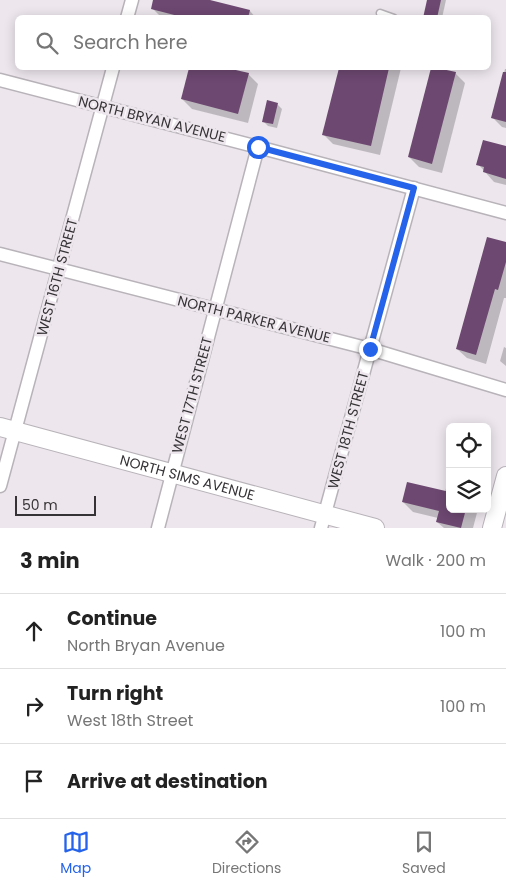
<!DOCTYPE html>
<meta charset="utf-8">
<style>
body{margin:0;font-family:Poppins,sans-serif;background:#f6f6f6;color:#222}
.controls{position:absolute;right:15px;bottom:15px;display:grid;overflow:hidden;border-radius:8px;box-shadow:0 2px 12px #0003}
.controls button{width:45px;height:45px;display:grid;place-items:center;padding:0;border:0;border-bottom:1px solid #e0e0e0;background:#fff;color:#222;font:25px sans-serif}
.scale{position:absolute;left:15px;bottom:12px;width:81px;box-sizing:border-box;padding-left:5px;border:2px solid #363336;border-top:0;font-size:14px;line-height:18px;white-space:nowrap;color:#363336;-webkit-text-stroke:4px #ede7ed;paint-order:stroke}
.stop{position:absolute;width:15px;height:15px;margin:-11px;border:4px solid #2563eb;border-radius:50%;background:#fff}
.stop.end{background:#2563eb;border-color:#fff;box-shadow:0 1px 5px #0008}
.list{margin:0;padding:0;list-style:none}
h2{display:flex;justify-content:space-between;align-items:center;height:65px;margin:0;padding:0 20px;font-size:21px}
h2 small{font-size:16px;font-weight:400;color:#767676}
.list li{display:grid;grid-template-columns:32px 1fr auto;gap:15px;align-items:center;box-sizing:border-box;height:75px;padding:0 20px;border-top:1px solid #e0e0e0}
.list b{display:block;font-size:19px;white-space:nowrap}
.list p{margin:0;font-size:16px;white-space:nowrap;color:#767676}
.list em{font-size:16px;font-style:normal;color:#767676}
.icon{flex:none;width:28px;height:28px;fill:none;stroke:currentColor;stroke-width:2;stroke-linecap:round;stroke-linejoin:round}
.map{position:relative;flex:none;width:506px;height:528px;overflow:hidden}
.search{position:absolute;background:#fff;box-shadow:0 2px 12px #0003;left:15px;right:15px;top:15px;height:55px;display:flex;align-items:center;gap:12px;box-sizing:border-box;padding:0 18px;border-radius:8px;color:#767676;font-size:19px}
.sheet{height:290px;background:#fff}
nav{display:flex;justify-content:space-around;align-items:center;box-sizing:border-box;height:70px;border-top:1px solid #e0e0e0;background:#fff;font-size:14px;color:#767676}
nav a{display:grid;justify-items:center;gap:2px}
nav .on{color:#2563eb}
.map>svg:first-child{display:block}
.shadow{fill:#0003}
.building{fill:#6d4871}
.lines{fill:none;stroke-linecap:round;stroke-linejoin:round}
.lane-casing{stroke:#b8b3b9;stroke-width:9}
.street-casing{stroke:#b8b3b9;stroke-width:15}
.secondary-casing{stroke:#b8b3b9;stroke-width:20}
.lane{stroke:#fff;stroke-width:6}
.street{stroke:#fff;stroke-width:12}
.secondary{stroke:#fff;stroke-width:18}
.route{stroke:#2563eb;stroke-width:6}
.labels{text-anchor:middle;dominant-baseline:central;stroke-width:5;stroke-linejoin:round;paint-order:stroke}
.street-label{font-size:14px;fill:#363336;stroke:#ede7ed}
</style>
<div class="map">
<svg width="506" height="528" viewBox="0 0 506 528">
<rect width="100%" height="100%" fill="#ede7ed"/>
<g class="shadow">
<path d="M155 0H205L250 11 256 18H162L152 8Z"/>
<path d="M428 0H446L442 18H426Z"/>
<path d="M191 68H222L248 74 258 84 248 123 192 109 182 99Z"/>
<path d="M340 68H401L380 155 333 144 323 134Z"/>
<path d="M432 68 455 73 465 83 442 173 419 167 409 157Z"/>
<path d="M505 69H506V128L502 127 492 117Z"/>
<path d="M277 104 282 109 277 128 268 126 263 121Z"/>
<path d="M506 147V185L494 182 478 164Z"/>
<path d="M506 243V298H504L486 364 467 358 457 349Z"/>
<path d="M504 347 506 348V366L500 361Z"/>
<path d="M448 481 450 482V509H478L473 528H444L437 522 438 518 413 512 403 502 445 492Z"/>
</g>
<g class="building">
<path d="M153 0H210L250 10 248 18H186L151 9Z"/>
<path d="M427 0H441L437 18H423Z"/>
<path d="M189 68H227L249 73 238 114 181 99Z"/>
<path d="M339 68H389L371 146 322 135Z"/>
<path d="M431 68H437L456 72 432 164 408 157Z"/>
<path d="M503 72H506V122L491 118Z"/>
<path d="M267 100 278 103 273 124 262 122Z"/>
<path d="M483 140 506 146V179L483 172 484 167 476 165Z"/>
<path d="M487 237 506 242V262L498 290 495 289 476 355 456 349Z"/>
<path d="M407 482 450 492V509H466L461 528 436 522 439 511 402 502Z"/>
</g>
<g class="lines">
<defs>
<path id="lane" d="M380 13 394 18"/>
<g id="street">
<path d="M127 18 132 0"/>
<path d="M0 80 258 147 506 213"/>
<path d="M0 254 370 349 506 390"/>
<path d="M0 486 113 68"/>
<path d="M158 528 258 147"/>
<path d="M321 528 414 188"/>
</g>
<g id="secondary">
<path id="s1" d="M0 427 375 528"/>
<path d="M492 528 506 476"/>
</g>
</defs>
<use href="#lane" class="lane-casing"/>
<use href="#street" class="street-casing"/>
<use href="#secondary" class="secondary-casing"/>
<use href="#lane" class="lane"/>
<use href="#street" class="street"/>
<use href="#secondary" class="secondary"/>
</g>
<g class="lines">
<path class="route" d="M258 147 414 188 370 349"/>
</g>
<g class="labels">
<g class="street-label">
<text transform="translate(152 119) rotate(14)">NORTH BRYAN AVENUE</text>
<text transform="translate(57 277) rotate(-75)">WEST 16TH STREET</text>
<text transform="translate(254 319) rotate(14)">NORTH PARKER AVENUE</text>
<text transform="translate(192 395) rotate(-75)">WEST 17TH STREET</text>
<text transform="translate(348 430) rotate(-75)">WEST 18TH STREET</text>
<text stroke="none"><textPath href="#s1" startOffset="194">NORTH SIMS AVENUE</textPath></text>
</g>
</g>
</svg>
<div class="controls">
<button><svg class="icon" aria-label="locate" viewBox="0 0 24 24"><circle cx="12" cy="12" r="6"/><path d="M12 2v4M12 18v4M2 12h4M18 12h4"/></svg></button>
<button><svg class="icon" aria-label="layers" viewBox="0 0 24 24"><path d="M12 4l9 5-9 5-9-5zM3 14l9 5 9-5"/></svg></button>
</div>
<div class="scale">50 m</div>
<div class="stop" style="left:258px;top:147px"></div>
<div class="stop end" style="left:370px;top:349px"></div>
<div class="search"><svg class="icon" aria-label="search" viewBox="0 0 24 24"><circle cx="10" cy="10" r="6"/><path d="M15 15l6 6"/></svg>Search here</div>
</div>
<section class="sheet">
<h2>3 min<small>Walk · 200 m</small></h2>
<ul class="list">
<li><svg class="icon" aria-label="ahead" viewBox="0 0 24 24"><path d="M12 20V5M6 11l6-6 6 6"/></svg><div><b>Continue</b><p>North Bryan Avenue</p></div><em>100 m</em></li>
<li><svg class="icon" aria-label="right" viewBox="0 0 24 24"><path d="M7 20v-9h11M14 6l5 5-5 5"/></svg><div><b>Turn right</b><p>West 18th Street</p></div><em>100 m</em></li>
<li><svg class="icon" aria-label="arrive" viewBox="0 0 24 24"><path d="M6 21V4h12l-3 4 3 4H6"/></svg><div><b>Arrive at destination</b></div></li>
</ul>
</section>
<nav>
<a class="on"><svg class="icon" aria-label="map" viewBox="0 0 24 24"><path d="M3 6l6-2 6 2 6-2v14l-6 2-6-2-6 2zM9 4v14M15 6v14"/></svg>Map</a>
<a><svg class="icon" aria-label="directions" viewBox="0 0 24 24"><path d="M12 3l9 9-9 9-9-9zM9 14v-3h6M13 9l2 2-2 2"/></svg>Directions</a>
<a><svg class="icon" aria-label="saved" viewBox="0 0 24 24"><path d="M7 4h10v16l-5-4-5 4z"/></svg>Saved</a>
</nav>
